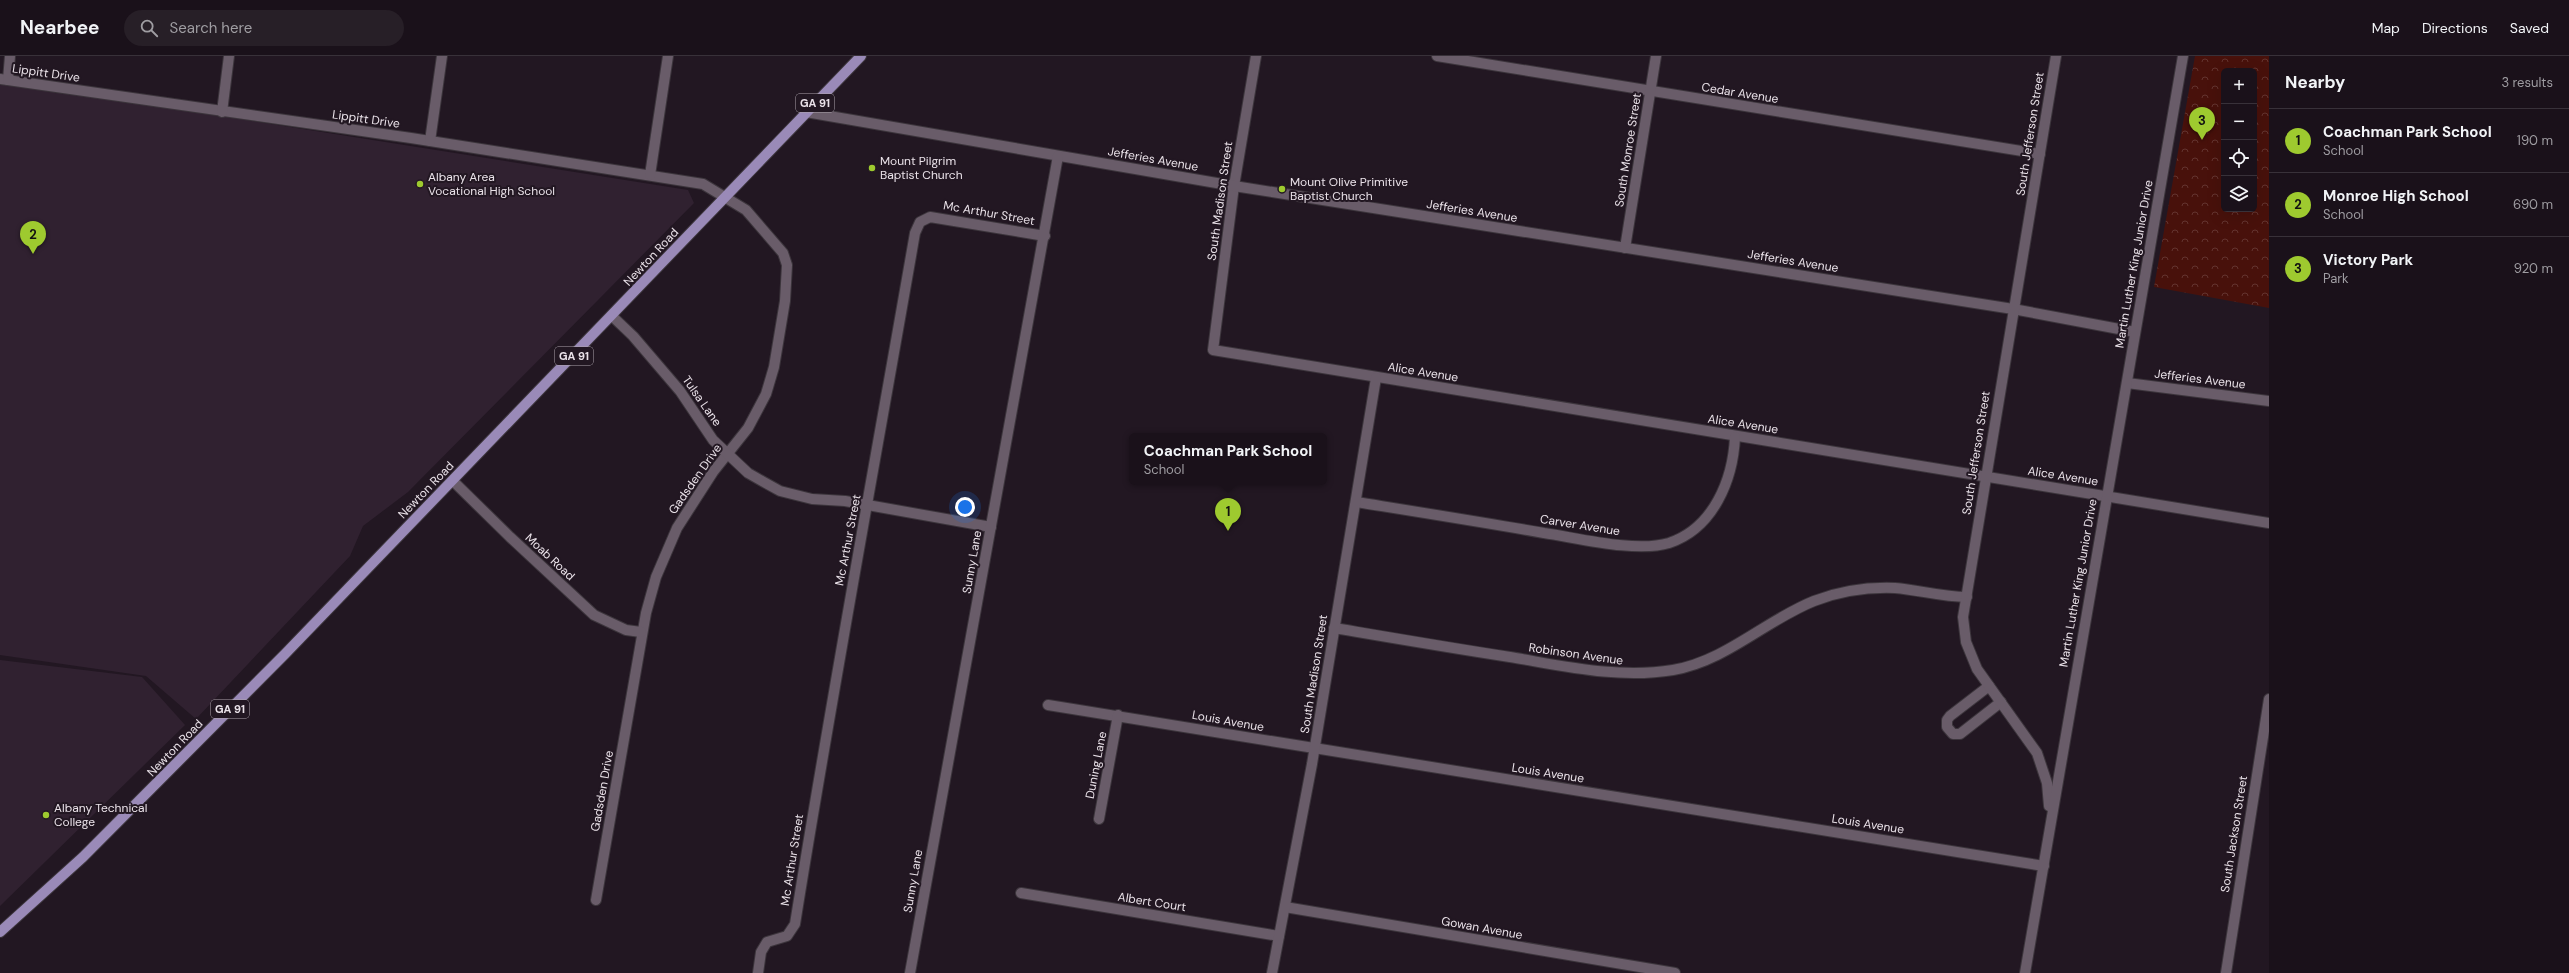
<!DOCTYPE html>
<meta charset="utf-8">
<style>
body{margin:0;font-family:"DM Sans",sans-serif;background:#271f27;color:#f1f3f6}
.controls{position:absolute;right:12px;top:12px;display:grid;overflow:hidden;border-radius:6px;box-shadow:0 4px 16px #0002}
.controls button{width:36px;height:36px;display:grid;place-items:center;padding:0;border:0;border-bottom:1px solid #383139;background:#1a111a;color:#f1f3f6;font:20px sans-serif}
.you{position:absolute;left:965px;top:451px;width:14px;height:14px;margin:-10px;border:3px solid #fff;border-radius:50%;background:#1a73e8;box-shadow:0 0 0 6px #1a73e833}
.badge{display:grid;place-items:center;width:26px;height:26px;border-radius:50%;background:#9eca2f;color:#111;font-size:13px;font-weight:700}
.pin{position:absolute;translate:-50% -33px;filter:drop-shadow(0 1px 2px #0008)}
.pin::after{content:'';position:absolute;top:21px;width:14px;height:12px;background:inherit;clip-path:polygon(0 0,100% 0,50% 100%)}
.popup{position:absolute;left:1129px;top:377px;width:198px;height:52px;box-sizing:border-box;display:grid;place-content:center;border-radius:6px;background:#1a111a;filter:drop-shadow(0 1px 3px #0005);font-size:13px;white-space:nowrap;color:#9f9da2}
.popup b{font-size:15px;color:#f1f3f6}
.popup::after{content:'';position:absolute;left:50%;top:100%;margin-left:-8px;border:8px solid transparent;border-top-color:#1a111a}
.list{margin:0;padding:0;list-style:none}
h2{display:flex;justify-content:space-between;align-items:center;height:52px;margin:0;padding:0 16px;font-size:17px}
h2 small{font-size:13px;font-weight:400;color:#9f9da2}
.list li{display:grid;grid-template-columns:26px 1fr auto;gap:12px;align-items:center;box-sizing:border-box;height:64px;padding:0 16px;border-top:1px solid #383139}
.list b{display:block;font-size:15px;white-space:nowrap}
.list p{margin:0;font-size:13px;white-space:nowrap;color:#9f9da2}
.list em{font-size:13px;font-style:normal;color:#9f9da2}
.icon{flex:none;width:22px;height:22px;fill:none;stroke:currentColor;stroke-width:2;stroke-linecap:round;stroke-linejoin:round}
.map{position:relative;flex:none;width:2269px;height:917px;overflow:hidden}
header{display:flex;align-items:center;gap:24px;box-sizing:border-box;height:56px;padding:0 20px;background:#1a111a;border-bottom:1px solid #383139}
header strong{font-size:19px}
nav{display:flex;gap:22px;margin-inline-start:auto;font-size:14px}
.search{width:280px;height:36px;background:#271f27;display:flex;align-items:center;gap:10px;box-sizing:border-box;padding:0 14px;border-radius:22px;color:#9f9da2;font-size:15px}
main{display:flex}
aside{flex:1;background:#1a111a}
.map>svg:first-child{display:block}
.built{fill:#302130}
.park{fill:url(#park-crowns);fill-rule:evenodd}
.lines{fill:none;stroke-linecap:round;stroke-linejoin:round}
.minor-casing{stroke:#3c353c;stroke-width:12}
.major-casing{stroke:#3c353c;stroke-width:12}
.minor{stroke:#695c69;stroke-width:10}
.major{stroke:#9a8ab8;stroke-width:10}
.poi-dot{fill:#9eca2f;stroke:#221722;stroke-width:1.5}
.labels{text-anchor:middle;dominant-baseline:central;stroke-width:4;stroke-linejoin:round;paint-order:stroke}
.shield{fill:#221722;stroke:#aea5ad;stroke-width:1}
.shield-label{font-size:11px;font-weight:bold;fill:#eae2e9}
.street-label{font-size:12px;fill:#eae2e9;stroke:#221722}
.poi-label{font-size:12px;fill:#eae2e9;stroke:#221722;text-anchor:start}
</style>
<header>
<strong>Nearbee</strong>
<div class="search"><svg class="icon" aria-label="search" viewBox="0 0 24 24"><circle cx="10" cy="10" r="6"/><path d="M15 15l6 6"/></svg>Search here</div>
<nav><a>Map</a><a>Directions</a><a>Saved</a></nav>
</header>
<main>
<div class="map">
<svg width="2269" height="917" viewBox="0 0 2269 917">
<defs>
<pattern id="park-crowns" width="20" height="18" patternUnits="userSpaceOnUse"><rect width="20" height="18" fill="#48110b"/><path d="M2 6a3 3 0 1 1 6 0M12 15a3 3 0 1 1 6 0" fill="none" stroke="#63332f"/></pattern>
</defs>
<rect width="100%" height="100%" fill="#221722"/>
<g class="built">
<path d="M0 25 688 134 694 147 408 436 363 470 350 500 196 663 146 620 0 599Z"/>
<path d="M0 604 142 621 185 669 0 850Z"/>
</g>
<path class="park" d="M2195 0H2269V252L2154 231ZM2224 15H2254V153H2224Z"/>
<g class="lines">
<defs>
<g id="minor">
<path d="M1256 0 1234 130 1213 294 2269 467"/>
<path d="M1437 0 2040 98"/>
<path d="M0 23 411 82 703 128 746 154 783 197 787 209 785 245 774 311 766 338 748 372 713 416 677 472 656 521 646 557 596 844"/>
<path d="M8 24 10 0"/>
<path d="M222 56 229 0"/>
<path d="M806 56 1234 130 2013 253 2135 276"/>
<path d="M430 85 442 0"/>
<path d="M650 119 668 0"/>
<path d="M1625 192 1656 0"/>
<path d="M612 260 633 280 680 335 713 384 748 417 762 425 780 435 812 443 845 445 991 471"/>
<path d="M2127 327 2269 345"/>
<path d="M453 425 510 481 594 559 626 574 641 576"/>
<path d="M1356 446C1418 456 1481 466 1544 477 1578 482 1636 497 1669 487 1714 472 1733 423 1735 381"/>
<path d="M1334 572C1393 582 1451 592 1510 601 1564 610 1618 623 1673 614 1726 605 1766 564 1814 545 1840 535 1868 531 1895 532 1919 534 1942 541 1967 541"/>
<path d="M1989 630 1950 660 1947 664V671L1953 678H1960L2001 646"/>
<path d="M1048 649 2044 810"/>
<path d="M2049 750 2047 727 2037 697 1977 613 1966 586 1963 561 2056 0"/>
<path d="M1099 763 1118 659"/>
<path d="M1021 837 1279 880"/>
<path d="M1285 851 1675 917"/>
<path d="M758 917 761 896 767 886 787 880 795 868C832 637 875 407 915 177L920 166 930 161 1045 180"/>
<path d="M910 917 1058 100"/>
<path d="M1272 917 1312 708 1376 322"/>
<path d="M2025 917C2078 611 2129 305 2183 0"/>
<path d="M2226 917 2269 643"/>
</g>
<path id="major" d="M0 876 83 801 285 598 861 0"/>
</defs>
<use href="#minor" class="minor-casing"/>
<use href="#major" class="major-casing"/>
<use href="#minor" class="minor"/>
<use href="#major" class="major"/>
</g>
<g class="poi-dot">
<circle cx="872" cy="112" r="4"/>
<circle cx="420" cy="128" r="4"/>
<circle cx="1282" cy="133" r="4"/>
<circle cx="46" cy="759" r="4"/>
</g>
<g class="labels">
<g class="shield">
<rect x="796" y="38" width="38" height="18" rx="3"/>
<rect x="555" y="291" width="38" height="18" rx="3"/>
<rect x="211" y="644" width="38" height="18" rx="3"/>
</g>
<g class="shield-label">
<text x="815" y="47">GA 91</text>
<text x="574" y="300">GA 91</text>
<text x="230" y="653">GA 91</text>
</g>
<g class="street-label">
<text transform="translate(46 17) rotate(8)">Lippitt Drive</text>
<text transform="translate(1740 37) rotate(9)">Cedar Avenue</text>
<text transform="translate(366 63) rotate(8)">Lippitt Drive</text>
<text transform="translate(2030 78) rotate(-81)">South Jefferson Street</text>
<text transform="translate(1628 94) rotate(-81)">South Monroe Street</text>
<text transform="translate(1153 103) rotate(10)">Jefferies Avenue</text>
<text transform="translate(1220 145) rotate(-82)">South Madison Street</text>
<text transform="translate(1472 155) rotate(9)">Jefferies Avenue</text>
<text transform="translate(989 157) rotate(10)">Mc Arthur Street</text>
<text transform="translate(651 201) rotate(-47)">Newton Road</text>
<text transform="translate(1793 205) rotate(9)">Jefferies Avenue</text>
<text transform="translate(2134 208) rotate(-80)">Martin Luther King Junior Drive</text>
<text transform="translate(1423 316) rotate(9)">Alice Avenue</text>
<text transform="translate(2200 323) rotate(7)">Jefferies Avenue</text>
<text transform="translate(702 345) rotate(55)">Tulsa Lane</text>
<text transform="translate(1743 368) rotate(9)">Alice Avenue</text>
<text transform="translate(1976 397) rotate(-81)">South Jefferson Street</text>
<text transform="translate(2063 420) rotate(9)">Alice Avenue</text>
<text transform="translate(695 423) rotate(-55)">Gadsden Drive</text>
<text transform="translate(426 434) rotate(-46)">Newton Road</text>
<text transform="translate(1580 469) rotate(9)">Carver Avenue</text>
<text transform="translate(848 484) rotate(-79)">Mc Arthur Street</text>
<text transform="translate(550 501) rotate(43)">Moab Road</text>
<text transform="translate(972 506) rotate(-80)">Sunny Lane</text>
<text transform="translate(2078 527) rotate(-80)">Martin Luther King Junior Drive</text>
<text transform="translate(1576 598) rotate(8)">Robinson Avenue</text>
<text transform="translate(1314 618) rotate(-81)">South Madison Street</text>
<text transform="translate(1228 665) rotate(10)">Louis Avenue</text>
<text transform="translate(175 692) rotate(-46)">Newton Road</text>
<text transform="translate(1096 709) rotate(-79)">Duning Lane</text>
<text transform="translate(1548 717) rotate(9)">Louis Avenue</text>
<text transform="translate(602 735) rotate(-80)">Gadsden Drive</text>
<text transform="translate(1868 768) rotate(9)">Louis Avenue</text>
<text transform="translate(2234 778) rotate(-81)">South Jackson Street</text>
<text transform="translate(792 804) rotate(-81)">Mc Arthur Street</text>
<text transform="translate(913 825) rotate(-80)">Sunny Lane</text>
<text transform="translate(1152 846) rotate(9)">Albert Court</text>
<text transform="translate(1482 872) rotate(10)">Gowan Avenue</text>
</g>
<g class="poi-label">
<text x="880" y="105">Mount Pilgrim<tspan x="880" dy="14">Baptist Church</tspan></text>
<text x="428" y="121">Albany Area<tspan x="428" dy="14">Vocational High School</tspan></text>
<text x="1290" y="126">Mount Olive Primitive<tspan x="1290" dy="14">Baptist Church</tspan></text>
<text x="54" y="752">Albany Technical<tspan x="54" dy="14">College</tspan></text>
</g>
</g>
</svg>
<div class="controls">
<button>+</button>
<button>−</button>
<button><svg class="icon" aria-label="locate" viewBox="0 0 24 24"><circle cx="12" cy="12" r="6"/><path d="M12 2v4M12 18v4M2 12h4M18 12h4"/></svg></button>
<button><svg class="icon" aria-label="layers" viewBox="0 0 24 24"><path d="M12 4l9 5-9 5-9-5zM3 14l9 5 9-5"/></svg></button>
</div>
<div class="you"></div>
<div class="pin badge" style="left:1228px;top:475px">1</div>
<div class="popup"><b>Coachman Park School</b>School</div>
<div class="pin badge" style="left:33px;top:198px">2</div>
<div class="pin badge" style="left:2202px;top:84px">3</div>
</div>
<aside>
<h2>Nearby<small>3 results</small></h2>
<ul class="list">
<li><span class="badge">1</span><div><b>Coachman Park School</b><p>School</p></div><em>190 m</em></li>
<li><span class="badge">2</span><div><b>Monroe High School</b><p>School</p></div><em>690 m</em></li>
<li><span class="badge">3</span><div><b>Victory Park</b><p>Park</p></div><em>920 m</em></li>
</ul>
</aside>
</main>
